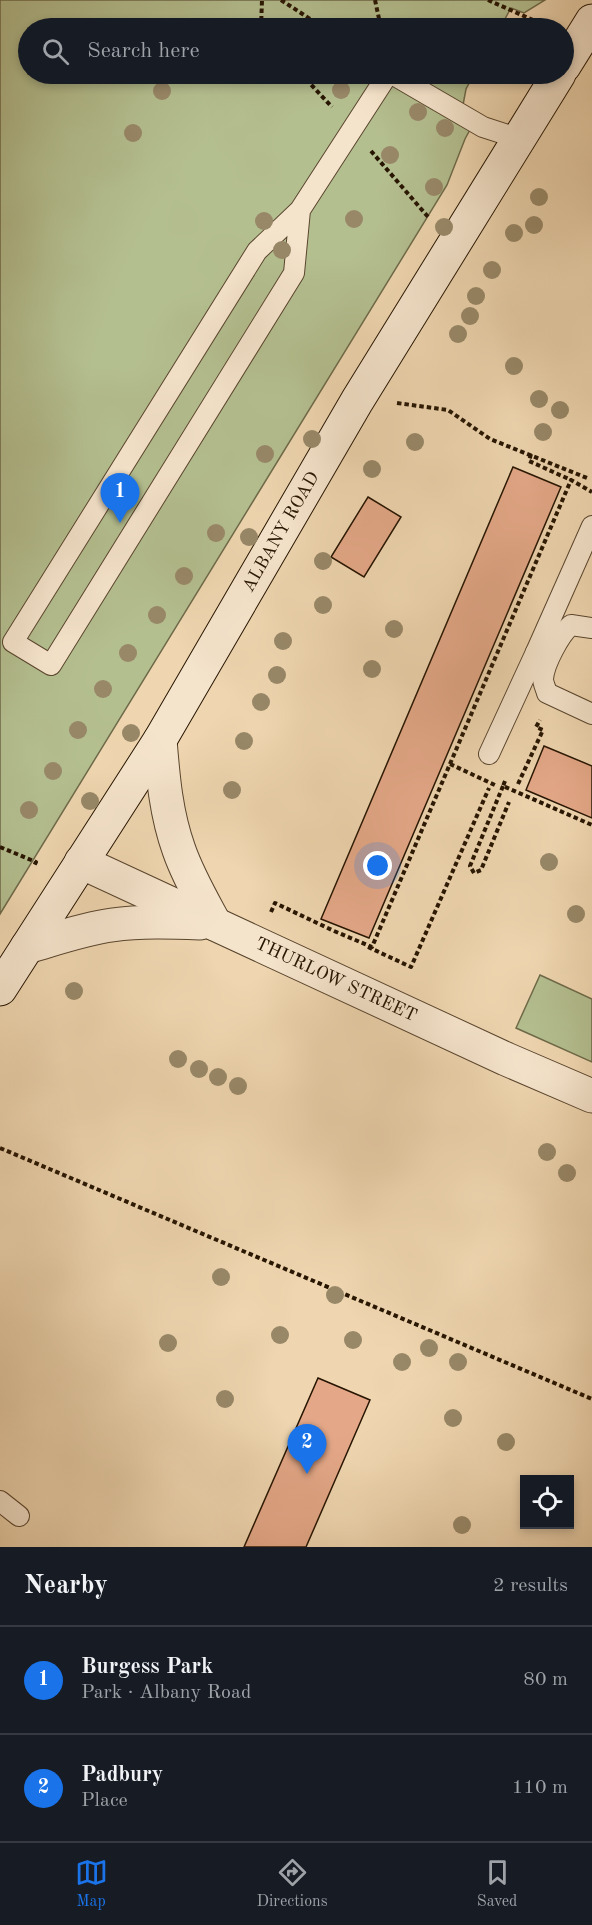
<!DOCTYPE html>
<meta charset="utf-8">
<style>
body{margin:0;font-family:"Old Standard TT",serif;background:#20242c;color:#f1f3f6}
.controls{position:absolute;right:18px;bottom:18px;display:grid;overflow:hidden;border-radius:0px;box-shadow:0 3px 9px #0003}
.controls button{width:54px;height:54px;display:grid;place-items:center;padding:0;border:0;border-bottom:2px solid #363941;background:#171b24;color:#f1f3f6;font:30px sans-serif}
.you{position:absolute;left:378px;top:866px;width:21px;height:21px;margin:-15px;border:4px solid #fff;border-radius:50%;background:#1a73e8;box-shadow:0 0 0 9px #1a73e833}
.badge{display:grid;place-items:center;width:39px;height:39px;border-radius:50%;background:#1a73e8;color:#fff;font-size:20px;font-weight:700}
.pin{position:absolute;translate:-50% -50px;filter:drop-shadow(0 2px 3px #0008)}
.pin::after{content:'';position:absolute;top:32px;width:21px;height:18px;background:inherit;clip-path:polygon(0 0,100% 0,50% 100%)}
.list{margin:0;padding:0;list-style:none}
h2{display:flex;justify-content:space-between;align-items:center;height:78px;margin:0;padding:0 24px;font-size:26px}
h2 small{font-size:20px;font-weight:400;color:#9ea1a6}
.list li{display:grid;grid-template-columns:39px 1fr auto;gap:18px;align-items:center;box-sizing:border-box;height:108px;padding:0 24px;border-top:2px solid #363941}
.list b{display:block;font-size:22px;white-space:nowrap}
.list p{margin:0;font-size:20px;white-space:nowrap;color:#9ea1a6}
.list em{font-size:20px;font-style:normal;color:#9ea1a6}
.icon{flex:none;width:33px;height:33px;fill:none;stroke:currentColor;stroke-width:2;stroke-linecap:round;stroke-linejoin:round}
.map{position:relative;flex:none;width:592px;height:1547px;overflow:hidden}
.search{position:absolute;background:#171b24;box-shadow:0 3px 9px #0003;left:18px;right:18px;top:18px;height:66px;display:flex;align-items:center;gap:15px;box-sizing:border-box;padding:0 21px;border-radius:33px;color:#9ea1a6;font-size:22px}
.sheet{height:294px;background:#171b24}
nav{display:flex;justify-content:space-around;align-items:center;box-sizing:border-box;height:84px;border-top:2px solid #363941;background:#171b24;font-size:16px;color:#9ea1a6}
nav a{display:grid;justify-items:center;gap:3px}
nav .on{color:#1a73e8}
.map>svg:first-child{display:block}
.green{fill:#b4bf90;stroke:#6e6a49;stroke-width:1.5}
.building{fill:#e4a888;stroke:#271502;stroke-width:1.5}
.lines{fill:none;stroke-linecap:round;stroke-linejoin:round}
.service-casing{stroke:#59452e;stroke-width:22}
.tertiary-casing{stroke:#59452e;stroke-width:35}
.secondary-casing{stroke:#271502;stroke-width:35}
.path{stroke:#271502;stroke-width:4;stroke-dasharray:4.5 3;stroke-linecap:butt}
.service{stroke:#f5e4cc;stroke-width:20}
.tertiary{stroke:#f5e4cc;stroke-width:33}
.secondary{stroke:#f5e4cc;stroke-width:33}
.path-bridge{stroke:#271502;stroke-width:4;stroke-dasharray:4.5 3;stroke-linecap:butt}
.tree{fill:#988868}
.labels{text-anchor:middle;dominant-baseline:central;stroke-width:4.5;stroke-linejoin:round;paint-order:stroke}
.street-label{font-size:18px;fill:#271502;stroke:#f5e4cc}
</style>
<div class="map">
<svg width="592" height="1547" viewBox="0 0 592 1547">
<rect width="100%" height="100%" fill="#efd6b0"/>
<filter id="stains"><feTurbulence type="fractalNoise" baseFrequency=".00333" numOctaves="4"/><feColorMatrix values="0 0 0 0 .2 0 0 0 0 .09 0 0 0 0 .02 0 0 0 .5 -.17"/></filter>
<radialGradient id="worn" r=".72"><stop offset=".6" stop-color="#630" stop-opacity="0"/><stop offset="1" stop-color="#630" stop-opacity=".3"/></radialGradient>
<g class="green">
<path d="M0 0H545L524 13 511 8 500 28H28V74H474L466 89 463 105 478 115 465 139 447 185 0 914Z"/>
<path d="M540 975 592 999V1062L516 1028Z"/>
</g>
<g class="building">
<path d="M513 467 561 487 369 938 321 919Z"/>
<path d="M368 497 401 517 364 577 331 557Z"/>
<path d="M544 746 592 766V818L526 790Z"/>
<path d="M318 1378 370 1400 306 1547H244Z"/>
</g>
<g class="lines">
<defs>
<g id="service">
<path d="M392 74 483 127 520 139"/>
<path d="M300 210 294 273 51 665 13 642 257 251 300 210 388 74"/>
<path d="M592 628 571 625C560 634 544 664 543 679 543 683 546 689 547 693L592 714"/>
<path d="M536 652 592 526"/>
<path d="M489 754 536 652 548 657"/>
<path d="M0 1501 19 1516"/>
</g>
<g id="tertiary">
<path d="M160 740C163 777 166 814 179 850 188 876 202 900 215 924"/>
<path d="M81 862 506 1059 592 1096"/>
<path d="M27 947C55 939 83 929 112 925 141 921 171 922 200 923"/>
</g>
<g id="secondary">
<path d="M564 66 592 21"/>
<path d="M0 989 160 740 357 401 559 74"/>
</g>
</defs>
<use href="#service" class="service-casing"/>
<use href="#tertiary" class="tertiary-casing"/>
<use href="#secondary" class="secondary-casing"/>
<g class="path">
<path d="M281 0 324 28"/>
<path d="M375 0 381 28"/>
<path d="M488 0 544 25"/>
<path d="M261 28 262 0"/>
<path d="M301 74 332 107"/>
<path d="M371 151 429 218"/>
<path d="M397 403 448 410 490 439 587 478"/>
<path d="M531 454 529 461 571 480"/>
<path d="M518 784 543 730 536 727 540 720"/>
<path d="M0 847 36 862 34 866"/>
<path d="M271 912 275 903 334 931"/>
<path d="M334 931 372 947 571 480 592 492"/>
<path d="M368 947 411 967 489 788"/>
<path d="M0 1148 592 1399"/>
</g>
<use href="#service" class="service"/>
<use href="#tertiary" class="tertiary"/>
<use href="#secondary" class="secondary"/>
<g class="path-bridge">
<path d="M450 764 497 786"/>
<path d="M505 781 503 786 592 825"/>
<path d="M503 786 470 866 474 873 481 870 509 802"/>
</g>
</g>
<g class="tree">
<circle cx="341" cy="90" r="9"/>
<circle cx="162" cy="91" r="9"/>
<circle cx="418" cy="112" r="9"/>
<circle cx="445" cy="128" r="9"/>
<circle cx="133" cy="133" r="9"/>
<circle cx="390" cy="155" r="9"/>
<circle cx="434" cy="187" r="9"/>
<circle cx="539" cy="197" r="9"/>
<circle cx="354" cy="219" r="9"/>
<circle cx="264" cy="221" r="9"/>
<circle cx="534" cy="225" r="9"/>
<circle cx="444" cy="227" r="9"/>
<circle cx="514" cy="233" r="9"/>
<circle cx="282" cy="250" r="9"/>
<circle cx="492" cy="270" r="9"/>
<circle cx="476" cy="296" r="9"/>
<circle cx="470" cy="316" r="9"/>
<circle cx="458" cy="334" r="9"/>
<circle cx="514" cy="366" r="9"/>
<circle cx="539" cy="399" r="9"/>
<circle cx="560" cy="410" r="9"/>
<circle cx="543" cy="432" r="9"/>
<circle cx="312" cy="439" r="9"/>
<circle cx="415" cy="442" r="9"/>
<circle cx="265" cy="454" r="9"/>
<circle cx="372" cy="469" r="9"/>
<circle cx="216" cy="533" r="9"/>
<circle cx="249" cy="537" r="9"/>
<circle cx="323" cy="561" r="9"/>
<circle cx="184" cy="576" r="9"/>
<circle cx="323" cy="605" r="9"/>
<circle cx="157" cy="615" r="9"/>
<circle cx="394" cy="629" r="9"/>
<circle cx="283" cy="641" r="9"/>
<circle cx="128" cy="653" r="9"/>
<circle cx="372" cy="669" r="9"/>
<circle cx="277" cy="675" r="9"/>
<circle cx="103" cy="689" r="9"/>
<circle cx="261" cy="702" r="9"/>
<circle cx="78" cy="730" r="9"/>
<circle cx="131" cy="733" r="9"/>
<circle cx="244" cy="741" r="9"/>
<circle cx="53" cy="771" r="9"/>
<circle cx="232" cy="790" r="9"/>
<circle cx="90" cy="801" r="9"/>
<circle cx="29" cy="810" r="9"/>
<circle cx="549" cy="862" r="9"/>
<circle cx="576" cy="914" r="9"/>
<circle cx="74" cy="991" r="9"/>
<circle cx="178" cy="1059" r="9"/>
<circle cx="199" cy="1069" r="9"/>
<circle cx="218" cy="1077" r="9"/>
<circle cx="238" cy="1086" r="9"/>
<circle cx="547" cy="1152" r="9"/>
<circle cx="567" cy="1173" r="9"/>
<circle cx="221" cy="1277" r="9"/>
<circle cx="335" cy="1295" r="9"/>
<circle cx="280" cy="1335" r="9"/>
<circle cx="353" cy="1340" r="9"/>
<circle cx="168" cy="1343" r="9"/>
<circle cx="429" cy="1348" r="9"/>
<circle cx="402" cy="1362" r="9"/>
<circle cx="458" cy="1362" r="9"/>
<circle cx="225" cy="1399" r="9"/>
<circle cx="453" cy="1418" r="9"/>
<circle cx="506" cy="1442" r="9"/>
<circle cx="462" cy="1525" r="9"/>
</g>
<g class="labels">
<g class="street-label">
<text transform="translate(281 532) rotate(-60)">ALBANY ROAD</text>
<text transform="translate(336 980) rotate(25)">THURLOW STREET</text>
</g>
</g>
<rect width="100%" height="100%" filter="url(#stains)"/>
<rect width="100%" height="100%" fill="url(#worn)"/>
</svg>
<div class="controls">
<button><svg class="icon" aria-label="locate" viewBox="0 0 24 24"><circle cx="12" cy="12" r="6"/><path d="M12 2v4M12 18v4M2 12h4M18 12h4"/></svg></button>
</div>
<div class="you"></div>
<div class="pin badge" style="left:120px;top:523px">1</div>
<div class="pin badge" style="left:307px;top:1474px">2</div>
<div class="search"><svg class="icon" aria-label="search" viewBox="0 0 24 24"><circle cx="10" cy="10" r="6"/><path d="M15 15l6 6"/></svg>Search here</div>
</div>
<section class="sheet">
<h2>Nearby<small>2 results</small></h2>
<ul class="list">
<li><span class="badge">1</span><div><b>Burgess Park</b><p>Park · Albany Road</p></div><em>80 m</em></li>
<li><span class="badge">2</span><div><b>Padbury</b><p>Place</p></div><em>110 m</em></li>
</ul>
</section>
<nav>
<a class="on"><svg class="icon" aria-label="map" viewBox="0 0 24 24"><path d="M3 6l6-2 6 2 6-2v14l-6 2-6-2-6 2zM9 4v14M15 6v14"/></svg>Map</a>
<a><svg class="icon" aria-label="directions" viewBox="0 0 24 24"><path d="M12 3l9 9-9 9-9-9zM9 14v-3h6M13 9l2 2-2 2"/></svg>Directions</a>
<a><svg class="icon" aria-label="saved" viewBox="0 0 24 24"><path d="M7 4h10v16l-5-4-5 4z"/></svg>Saved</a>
</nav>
